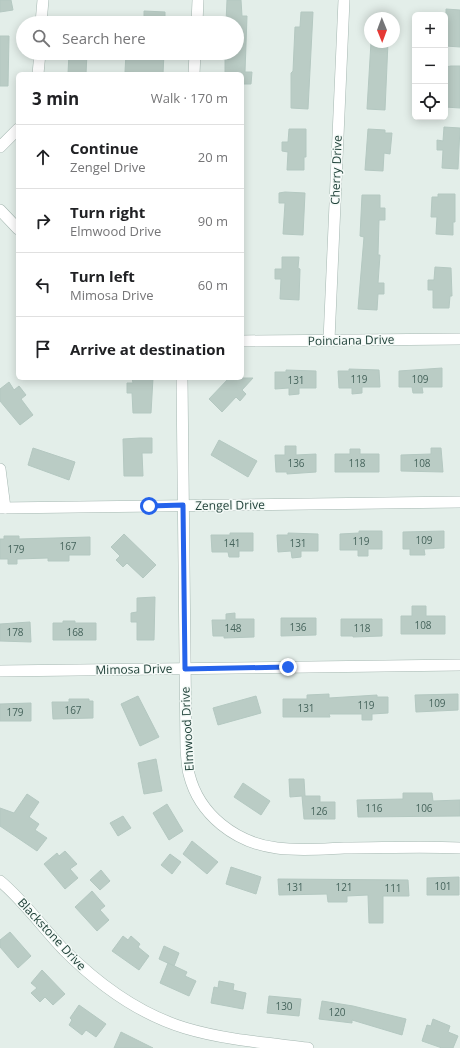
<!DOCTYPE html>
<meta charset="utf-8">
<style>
body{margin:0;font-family:"Open Sans",sans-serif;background:#f6f6f6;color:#202124}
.controls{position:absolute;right:12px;top:12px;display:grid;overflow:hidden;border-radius:6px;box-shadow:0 2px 10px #0003}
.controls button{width:36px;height:36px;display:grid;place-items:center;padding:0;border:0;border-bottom:1px solid #e0e0e0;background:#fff;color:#202124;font:20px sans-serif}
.compass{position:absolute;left:364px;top:12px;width:36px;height:36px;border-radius:50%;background:#fff;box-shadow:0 2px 10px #0003;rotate:179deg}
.stop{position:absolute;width:12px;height:12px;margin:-9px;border:3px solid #2563eb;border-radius:50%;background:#fff}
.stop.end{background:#2563eb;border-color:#fff;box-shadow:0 1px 4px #0008}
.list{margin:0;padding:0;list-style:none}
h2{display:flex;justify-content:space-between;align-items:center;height:52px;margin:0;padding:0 16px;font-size:17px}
h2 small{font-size:13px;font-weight:400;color:#757577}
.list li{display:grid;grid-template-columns:26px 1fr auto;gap:12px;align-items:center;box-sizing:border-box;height:64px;padding:0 16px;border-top:1px solid #e0e0e0}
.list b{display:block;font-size:15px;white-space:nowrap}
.list p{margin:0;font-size:13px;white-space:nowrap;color:#757577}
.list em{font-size:13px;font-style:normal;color:#757577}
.icon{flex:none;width:22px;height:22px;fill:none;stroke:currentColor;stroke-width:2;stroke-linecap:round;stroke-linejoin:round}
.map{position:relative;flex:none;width:460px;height:1048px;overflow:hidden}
.search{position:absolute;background:#fff;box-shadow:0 2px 10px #0003;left:16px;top:16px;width:228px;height:44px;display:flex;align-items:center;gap:10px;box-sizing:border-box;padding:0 14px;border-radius:22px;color:#757577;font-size:15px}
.panel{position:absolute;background:#fff;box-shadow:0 2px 10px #0003;left:16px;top:72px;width:228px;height:308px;border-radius:6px}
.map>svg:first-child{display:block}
.building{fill:#baccc5;stroke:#b4c8c1}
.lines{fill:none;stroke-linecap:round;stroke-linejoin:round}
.minor-casing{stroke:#a5b7b1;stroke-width:12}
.minor{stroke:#fff;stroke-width:11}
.route{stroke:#2563eb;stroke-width:5}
.labels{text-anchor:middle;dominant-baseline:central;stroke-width:3;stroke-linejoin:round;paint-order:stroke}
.number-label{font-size:10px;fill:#46645c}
.street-label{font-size:12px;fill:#204139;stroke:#f4faf7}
</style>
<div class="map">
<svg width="460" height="1048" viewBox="0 0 460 1048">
<rect width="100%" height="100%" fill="#e3eee9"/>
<g class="building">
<path d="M0 0H11L13 10 0 12Z"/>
<path d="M227 0H241L242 16H247L245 72H252L251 84H242V74H225V53H237V23H226Z"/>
<path d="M446 9 460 10V47L446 46Z"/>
<path d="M144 11 165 12V23H144Z"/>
<path d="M301 12H313L308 109 291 108V73L293 71 295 27H300Z"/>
<path d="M0 36H9L8 86H0Z"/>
<path d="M371 42H388L385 110 367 109Z"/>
<path d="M69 53H87L86 74H68Z"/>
<path d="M126 53H164L163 74 125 72Z"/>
<path d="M451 66H460V108L445 107V67Z"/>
<path d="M444 127 460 128 458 169 442 168 443 150H437V140L443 141Z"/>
<path d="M289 129H306V157H304V170H287L288 152 282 151V142H288Z"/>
<path d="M368 129 385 130V133H392L390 154 384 153 383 171 365 170Z"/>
<path d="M285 192 305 193 303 235 283 234 285 203H279V193Z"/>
<path d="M438 194H455V222H453V235L436 234 437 217H431L432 197H438Z"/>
<path d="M362 195H380V208H385V220H379L378 255H380L378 283H384V294H378L377 310 358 309 364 237 360 236Z"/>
<path d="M282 257H299L298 268 300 269 299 300 280 299 281 279H275V269H282Z"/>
<path d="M435 267 451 268 452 296H450L449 308H433V290H428V280H434Z"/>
<path d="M442 368V387H422L423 393H413L412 387H399V371Z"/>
<path d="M349 369 379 370 380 387H362V393L352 394V388H339L338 371H349Z"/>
<path d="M286 370 316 371V388H299V394L289 395V388L275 389V372H286Z"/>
<path d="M132 378H153L151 413H133L132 393H127V383H133Z"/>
<path d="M229 378H253L242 390 246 394 240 401 236 397 222 412 209 399Z"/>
<path d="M9 382 14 390 19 386 26 395 21 399 33 415 20 425 0 401V389Z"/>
<path d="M140 438H152V453H142L143 476H124L123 439Z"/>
<path d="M219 440 257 461 248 477 211 455Z"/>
<path d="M285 446H296V455L316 454V472L287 474V472H276L275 455H285Z"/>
<path d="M33 448 75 462 69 480 28 465Z"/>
<path d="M431 448H441L443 472 401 471V455L431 454Z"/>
<path d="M350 449H360V454H379V472H335V454H350Z"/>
<path d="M359 531H382V549H368V556H358V550H340V534L359 533Z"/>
<path d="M444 531V548L424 549 425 555H410V549H403V532Z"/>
<path d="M230 533H253V551H239V557H229L228 552H212L211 535H230Z"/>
<path d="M288 533 318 534V551H301V557L292 558 291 551 278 552 277 535H288Z"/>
<path d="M124 534 156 565 143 578 127 563 123 567 116 560 120 556 111 547Z"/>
<path d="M4 536H19V539L90 537V555H69V561H48V558L17 559V564H8V559H0V539H4Z"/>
<path d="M155 597 154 640H137V622H131V613L137 612V598Z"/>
<path d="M412 606H426V616H445V634H401V616H412Z"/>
<path d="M235 613V619H254V637L224 638V636H213L212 620H226V614Z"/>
<path d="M281 618H316V635L281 636Z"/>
<path d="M341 619H382V636L353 637V636H341Z"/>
<path d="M63 621H75V623H96V640H53V623H63Z"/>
<path d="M30 622 31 642 0 641V624Z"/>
<path d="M329 694V698L377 695V697H388V713L372 714V720H362V714H329L330 717H283V699H307V695Z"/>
<path d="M458 694V710L416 712 415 695Z"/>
<path d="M138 696 159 737 140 746 121 704Z"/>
<path d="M256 696 261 713 218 725 213 708Z"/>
<path d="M69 699H89V701H93V718L53 719 52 702H69Z"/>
<path d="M31 703V721H0V704Z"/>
<path d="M156 759 162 791 144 794 138 763Z"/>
<path d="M289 779H304L305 796H320V802H335V819H304L302 796 290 797Z"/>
<path d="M243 783 270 801 261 815 234 797Z"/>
<path d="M403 793H432L433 801 460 800V816L358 817 357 800 403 799Z"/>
<path d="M27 794 39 802 29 817 39 824 35 830 47 838 37 851 0 826V808L14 813Z"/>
<path d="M167 804 183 831 169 840 153 813Z"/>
<path d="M123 816 131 828 118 836 110 823Z"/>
<path d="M192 841 218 862 207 874 183 854Z"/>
<path d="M65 851 77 864 70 869 78 878 65 889 44 864 57 853 59 856Z"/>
<path d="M170 854 181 862 172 874 161 865Z"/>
<path d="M231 867 261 877 256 894 226 884Z"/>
<path d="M101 870 110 881 100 890 90 880Z"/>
<path d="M459 877V895H427V878Z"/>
<path d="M278 879 408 880 409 896H383V923H369L368 895 347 896V902H328L327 894 279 895Z"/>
<path d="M92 891 105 906 100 910 109 920 97 931 75 907Z"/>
<path d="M10 932 31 956 18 968 0 947V940Z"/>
<path d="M123 936 128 940 131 936 140 944 138 947 149 956 139 970 112 951Z"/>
<path d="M164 946 179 953 174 966 159 959Z"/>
<path d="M168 963 187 972 185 976 196 981 189 996 160 983Z"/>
<path d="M42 970 65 994 53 1005 45 997 40 1002 31 993 37 988 31 983Z"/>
<path d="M219 981 234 984 233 990 246 993 243 1009 211 1003 214 987 218 988Z"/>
<path d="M269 996 301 999 299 1016 267 1013Z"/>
<path d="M322 1001 353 1006 406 1019 402 1035 352 1020V1023L319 1019Z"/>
<path d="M79 1005 106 1024 96 1037 86 1030 82 1035 69 1025 72 1020 70 1018Z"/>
<path d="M433 1019 450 1026 448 1032 458 1036 453 1048H442L422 1041 427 1025 431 1026Z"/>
<path d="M121 1032 153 1048H114Z"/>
</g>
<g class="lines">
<defs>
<g id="minor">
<path d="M41 23 43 0"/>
<path d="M197 23 198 0"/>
<path d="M38 74 40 53"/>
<path d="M194 74 195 53"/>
<path d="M0 147 18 129"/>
<path d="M0 210 18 229"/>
<path d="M329 340 344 0"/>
<path d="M242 341 460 339"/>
<path d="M182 378 186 750C187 758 187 767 189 774 199 815 236 843 277 848 299 851 322 849 344 848 383 848 421 846 460 848"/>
<path d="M0 469 5 508"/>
<path d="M0 508 460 502"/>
<path d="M0 671 460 665"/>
<path d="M0 881C24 901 42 927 64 950 97 983 139 1014 185 1028 225 1040 267 1043 308 1048"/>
</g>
</defs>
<use href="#minor" class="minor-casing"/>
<use href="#minor" class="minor"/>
</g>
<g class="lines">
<path class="route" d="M149 506 183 505 185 669 288 667"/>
</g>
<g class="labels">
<g class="number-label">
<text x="359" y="379">119</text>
<text x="420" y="379">109</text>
<text x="296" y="380">131</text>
<text x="296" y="463">136</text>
<text x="357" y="463">118</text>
<text x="422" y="463">108</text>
<text x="424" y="540">109</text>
<text x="361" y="541">119</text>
<text x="232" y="543">141</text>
<text x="298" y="543">131</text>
<text x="68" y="546">167</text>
<text x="16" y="549">179</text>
<text x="423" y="625">108</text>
<text x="298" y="627">136</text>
<text x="233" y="628">148</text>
<text x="362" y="628">118</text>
<text x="15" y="632">178</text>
<text x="75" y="632">168</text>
<text x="437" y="703">109</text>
<text x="366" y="705">119</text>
<text x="306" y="708">131</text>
<text x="73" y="710">167</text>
<text x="15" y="712">179</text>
<text x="374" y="808">116</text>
<text x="424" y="808">106</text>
<text x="319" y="811">126</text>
<text x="443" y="886">101</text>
<text x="295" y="887">131</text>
<text x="344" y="887">121</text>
<text x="393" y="888">111</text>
<text x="284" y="1006">130</text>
<text x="337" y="1012">120</text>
</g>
<g class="street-label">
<text transform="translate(336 170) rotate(-88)">Cherry Drive</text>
<text transform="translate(351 340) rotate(-1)">Poinciana Drive</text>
<text transform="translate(230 505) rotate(-1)">Zengel Drive</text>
<text transform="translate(134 669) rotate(-1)">Mimosa Drive</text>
<text transform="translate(187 729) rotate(-93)">Elmwood Drive</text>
<text transform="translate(52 934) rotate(47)">Blackstone Drive</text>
</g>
</g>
</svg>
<div class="controls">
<button>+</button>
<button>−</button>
<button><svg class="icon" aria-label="locate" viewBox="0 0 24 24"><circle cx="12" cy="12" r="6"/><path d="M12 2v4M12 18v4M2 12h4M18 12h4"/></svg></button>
</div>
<svg class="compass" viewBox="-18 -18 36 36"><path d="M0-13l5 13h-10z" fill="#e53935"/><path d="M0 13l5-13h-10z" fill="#757577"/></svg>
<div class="stop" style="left:149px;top:506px"></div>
<div class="stop end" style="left:288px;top:667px"></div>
<div class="search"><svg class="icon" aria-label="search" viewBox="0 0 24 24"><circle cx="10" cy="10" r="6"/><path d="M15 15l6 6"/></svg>Search here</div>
<section class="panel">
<h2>3 min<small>Walk · 170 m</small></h2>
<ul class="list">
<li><svg class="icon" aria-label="ahead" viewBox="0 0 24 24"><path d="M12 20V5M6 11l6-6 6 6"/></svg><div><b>Continue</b><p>Zengel Drive</p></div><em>20 m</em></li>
<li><svg class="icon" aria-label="right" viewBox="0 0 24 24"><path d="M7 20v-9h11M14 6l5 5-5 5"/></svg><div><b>Turn right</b><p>Elmwood Drive</p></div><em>90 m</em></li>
<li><svg class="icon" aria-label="left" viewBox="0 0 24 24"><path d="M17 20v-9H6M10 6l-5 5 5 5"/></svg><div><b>Turn left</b><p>Mimosa Drive</p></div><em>60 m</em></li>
<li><svg class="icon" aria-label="arrive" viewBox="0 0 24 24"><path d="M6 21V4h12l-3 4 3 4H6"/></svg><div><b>Arrive at destination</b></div></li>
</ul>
</section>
</div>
